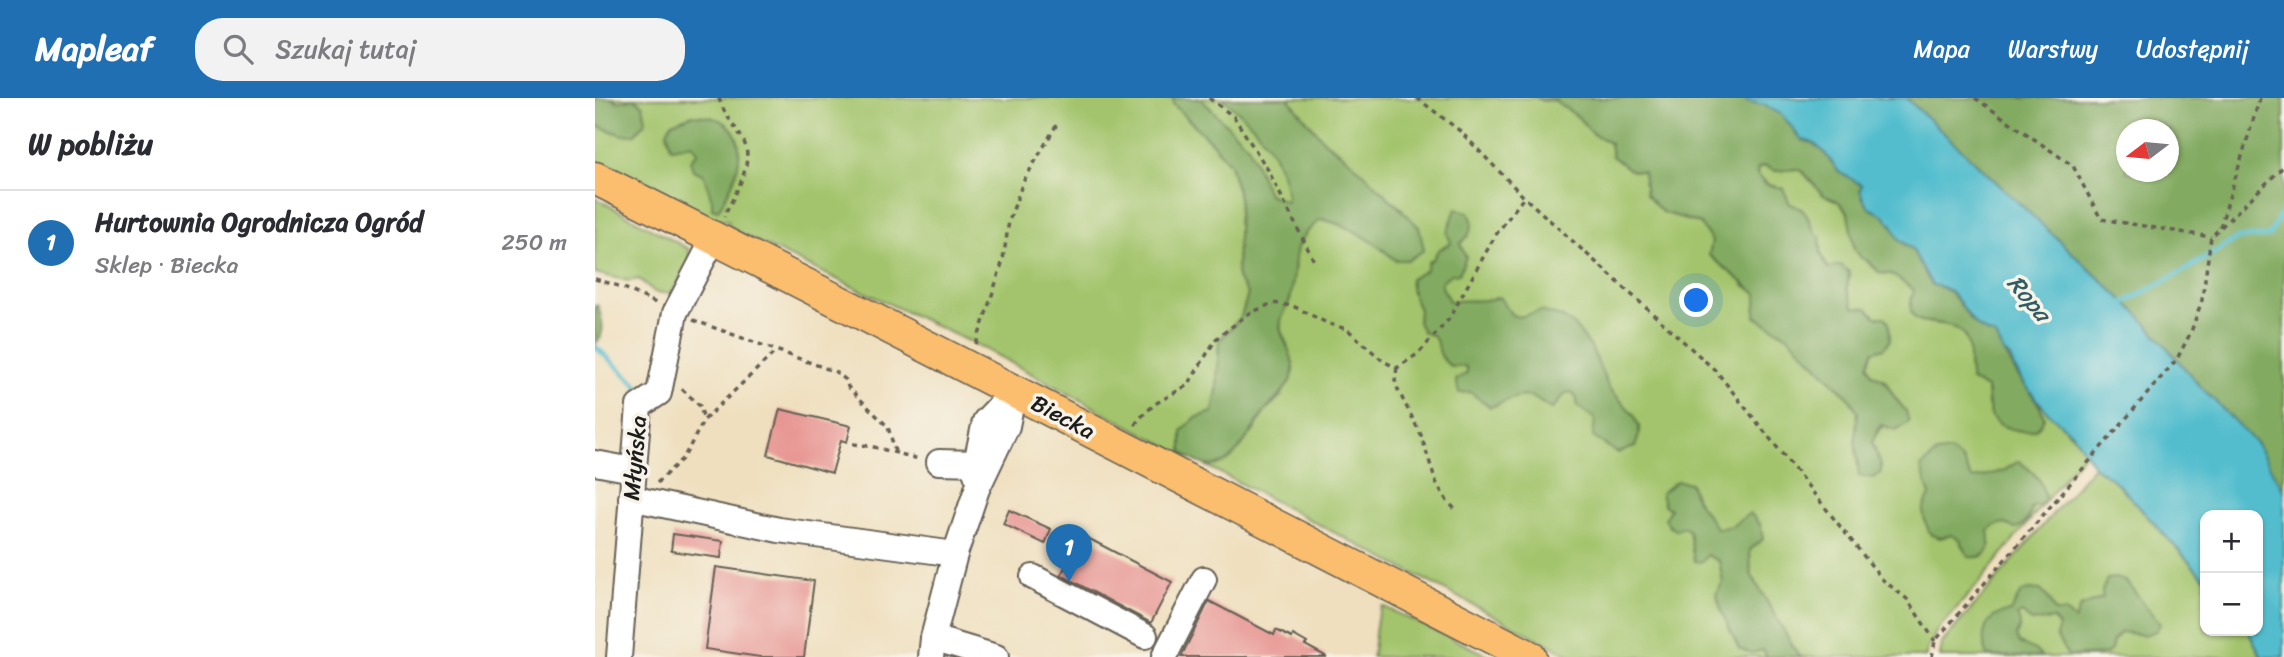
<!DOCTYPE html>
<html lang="pl">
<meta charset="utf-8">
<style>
body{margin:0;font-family:Sriracha,sans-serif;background:#f2f2f3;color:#2b2b33}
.controls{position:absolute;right:21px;bottom:21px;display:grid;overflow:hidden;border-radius:14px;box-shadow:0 2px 5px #0004}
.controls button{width:63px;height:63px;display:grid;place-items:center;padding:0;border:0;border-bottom:2px solid #e1e1e2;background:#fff;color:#2b2b33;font:35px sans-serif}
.compass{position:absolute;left:1521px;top:21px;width:63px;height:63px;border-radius:50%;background:#fff;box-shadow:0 2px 5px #0004;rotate:254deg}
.you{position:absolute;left:1102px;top:203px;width:24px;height:24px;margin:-18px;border:5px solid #fff;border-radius:50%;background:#1a73e8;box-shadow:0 0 0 10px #1a73e833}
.badge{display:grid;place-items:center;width:46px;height:46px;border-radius:50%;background:#1f6fb2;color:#fff;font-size:23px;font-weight:700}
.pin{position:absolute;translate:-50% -58px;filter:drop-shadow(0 2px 4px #0008)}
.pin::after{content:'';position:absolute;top:37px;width:24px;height:21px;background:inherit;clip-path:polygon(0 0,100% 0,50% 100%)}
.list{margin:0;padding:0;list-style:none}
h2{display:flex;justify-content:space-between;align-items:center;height:91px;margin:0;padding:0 28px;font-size:30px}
h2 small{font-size:23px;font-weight:400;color:#7c7c81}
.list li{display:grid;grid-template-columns:46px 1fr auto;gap:21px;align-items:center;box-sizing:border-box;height:105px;padding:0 28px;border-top:2px solid #e1e1e2}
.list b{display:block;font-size:26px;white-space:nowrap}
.list p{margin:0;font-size:23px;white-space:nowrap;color:#7c7c81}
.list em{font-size:23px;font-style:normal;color:#7c7c81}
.icon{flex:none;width:38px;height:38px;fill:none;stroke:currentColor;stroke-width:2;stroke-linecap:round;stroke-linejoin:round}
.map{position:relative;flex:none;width:1689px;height:559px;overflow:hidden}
header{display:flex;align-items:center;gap:42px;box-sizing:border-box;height:98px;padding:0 35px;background:#1f6fb2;color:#fff}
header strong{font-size:33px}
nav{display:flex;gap:38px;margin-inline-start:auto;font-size:24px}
.search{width:490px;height:63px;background:#f2f2f3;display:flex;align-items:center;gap:18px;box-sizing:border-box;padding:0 24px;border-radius:28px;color:#7c7c81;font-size:26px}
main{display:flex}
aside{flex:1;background:#fff}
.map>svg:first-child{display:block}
.green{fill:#a3c46c;stroke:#607044;stroke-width:2}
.forest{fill:#82aa60;stroke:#4f633e;stroke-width:2;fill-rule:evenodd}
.water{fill:#52bdce;stroke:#376c75;stroke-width:2}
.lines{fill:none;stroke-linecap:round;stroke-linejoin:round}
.stream{stroke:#52bdce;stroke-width:5}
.building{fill:#e89693}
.minor-casing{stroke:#666055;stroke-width:28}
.major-casing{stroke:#666055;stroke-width:35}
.path{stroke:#666055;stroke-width:3.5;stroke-dasharray:5 5;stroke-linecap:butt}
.minor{stroke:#fff;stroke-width:24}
.major{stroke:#fabe6e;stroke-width:32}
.labels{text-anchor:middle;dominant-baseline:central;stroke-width:7;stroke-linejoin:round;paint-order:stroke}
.street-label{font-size:23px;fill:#1c1c1c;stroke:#f7f3e8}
.water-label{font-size:24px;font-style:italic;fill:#325c63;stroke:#f7f3e8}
</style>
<header>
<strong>Mapleaf</strong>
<div class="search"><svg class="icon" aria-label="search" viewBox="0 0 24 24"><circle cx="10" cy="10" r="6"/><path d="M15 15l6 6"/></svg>Szukaj tutaj</div>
<nav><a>Mapa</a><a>Warstwy</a><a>Udostępnij</a></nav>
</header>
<main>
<aside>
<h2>W pobliżu<small></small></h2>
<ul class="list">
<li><span class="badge">1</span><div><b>Hurtownia Ogrodnicza Ogród</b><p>Sklep · Biecka</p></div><em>250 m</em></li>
</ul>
</aside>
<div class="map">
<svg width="1689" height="559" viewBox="0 0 1689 559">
<rect width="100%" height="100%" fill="#f7f3e8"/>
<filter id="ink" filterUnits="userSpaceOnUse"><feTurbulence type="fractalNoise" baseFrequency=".0143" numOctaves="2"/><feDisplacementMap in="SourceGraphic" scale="14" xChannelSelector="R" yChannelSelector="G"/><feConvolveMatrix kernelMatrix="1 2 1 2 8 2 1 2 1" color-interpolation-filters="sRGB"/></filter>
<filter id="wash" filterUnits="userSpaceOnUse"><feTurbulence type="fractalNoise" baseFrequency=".00686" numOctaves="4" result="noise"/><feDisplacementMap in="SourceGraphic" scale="28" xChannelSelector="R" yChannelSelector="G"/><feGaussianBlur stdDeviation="1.57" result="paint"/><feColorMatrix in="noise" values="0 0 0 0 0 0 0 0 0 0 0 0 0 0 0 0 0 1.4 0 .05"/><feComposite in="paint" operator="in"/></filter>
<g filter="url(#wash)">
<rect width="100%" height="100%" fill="#efdfbe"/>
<g class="green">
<path d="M0 0H578V6L620 48 635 66 644 99 642 180 653 196 646 219 624 243 622 293 618 314 600 320 587 354 594 360 392 252 140 133 134 127 133 122H112L0 66Z"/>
<path d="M604 0H627L645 13 672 43 690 82 693 104 673 97 653 49Z"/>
<path d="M693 0H941L948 3 959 2 983 19 998 36 1015 45 1017 58 1035 72 1048 74 1051 97 1087 121 1104 125 1149 187 1162 196 1160 219 1193 238 1253 299 1263 314 1260 340 1286 367 1277 344C1284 327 1296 322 1311 313L1300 300 1290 282 1277 276 1272 267 1278 253 1289 250 1281 219 1272 210H1260C1252 199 1252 191 1254 178L1246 167 1233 170 1226 155V148L1211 115 1207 111 1195 106 1162 76 1163 70 1170 68 1180 73 1200 71 1208 73 1228 97 1243 103 1253 115 1259 150 1285 175 1296 176 1320 192C1302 241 1351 214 1368 236 1384 256 1360 277 1392 290L1393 308 1449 319 1443 302C1458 320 1476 334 1491 353L1383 486 1342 532 1331 554V559H978L608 366H621L658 334 670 313 687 297 694 251 686 233 685 219 695 202 702 151 712 133 725 121C755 127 778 142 800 162L808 112 777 86 744 53 729 43Z"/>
<path d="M0 100 94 151V168L76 195H61L44 181 33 183 0 175Z"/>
<path d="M1499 368 1522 385 1610 481V533H1653L1667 559H1345L1347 545Z"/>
<path d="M787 508 897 559H777L782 521Z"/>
</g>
<g class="forest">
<path d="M0 0H16L24 4 39 0 48 7 51 23 40 36 27 37 0 27Z"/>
<path d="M578 0 606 1 654 49 673 96 692 104C691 61 660 25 627 0H693L729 43 757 64 824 129 829 152 813 162H800C778 142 755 127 726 121 717 129 706 138 702 150 699 161 699 184 696 198 693 212 683 218 686 233 690 246 700 260 698 274 694 292 680 300 670 313 647 343 632 392 587 354V333L600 320 618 314 622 293 624 243 646 219 653 196 642 180 644 99 635 66 620 48 578 6Z"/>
<path d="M941 0H1149L1151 3 1169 7 1187 17 1207 42 1218 45 1229 54 1244 74 1268 87V100L1274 110 1289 117 1296 125 1305 143 1317 151 1337 187C1371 191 1364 229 1401 237 1407 250 1413 260 1419 271 1430 290 1442 298 1449 319 1448 322 1446 327 1443 329 1433 338 1403 330 1397 319 1392 310 1394 300 1392 290L1376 283C1372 269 1378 245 1366 234 1346 215 1303 239 1319 192L1296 176 1285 175 1274 163 1266 160 1259 150 1253 115 1243 103 1228 97 1207 73 1200 71 1180 73 1170 68 1163 70 1162 76 1170 86 1188 90 1195 106C1219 113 1210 128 1225 139L1226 155 1232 170 1246 167 1254 174 1252 191 1259 209 1272 210 1281 219H1290L1294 224 1295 242 1289 250 1278 253 1273 267 1277 276 1289 282 1300 300 1311 313 1314 324 1301 332 1286 327 1277 344 1286 367V374L1279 380 1264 378 1260 340 1263 314 1253 299 1193 238 1160 218 1162 196 1114 157 1117 143 1104 125 1067 114 1051 97 1048 74 1035 72 1017 58 1015 45 998 36 983 19 959 2 948 3Z"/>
<path d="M1311 0H1689V393L1661 345 1605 288 1546 219ZM1532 32H1574V74H1532Z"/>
<path d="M97 17C163 18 148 73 123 112L117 110V102L108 76 98 72 95 63 103 54 97 46 76 50 72 34 76 25Z"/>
<path d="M861 111 874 114 878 125 873 138 865 146 871 159 864 176H856L847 183V189L854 203 896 202 904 199 917 217 924 219 946 213 966 219 979 227 996 249 1014 290 1039 317 1044 328V337L1040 349 1023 355 998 339 1000 321 982 308V301L977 294 971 295 957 311C949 308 943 301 936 299 924 295 906 306 895 309L875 294 864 295 861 282 872 275V271L870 268 856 269C841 257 846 251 839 238L828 234 823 224 824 212 817 195 815 181 831 172 833 164 838 161 843 152 856 145 852 135Z"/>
<path d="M0 207 3 208C7 222 12 235 0 246Z"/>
<path d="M1356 353 1368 363 1377 381 1408 373 1424 363C1440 376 1447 380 1450 402L1446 407 1437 409C1434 421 1431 426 1420 431 1409 424 1404 424 1394 432 1397 451 1395 461 1374 459L1365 442 1356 437 1345 440 1336 437C1328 422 1325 412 1335 398L1326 369 1342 355Z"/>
<path d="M1082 383 1095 385 1101 401 1122 431 1137 428 1155 415 1165 426 1168 441 1155 452 1156 476 1203 557 1207 559H1172L1168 552 1157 555 1144 551 1128 517 1121 496 1128 484 1124 463 1112 457 1107 464 1099 463 1094 433 1089 429 1081 432 1074 428 1070 420 1075 411 1069 407 1066 395Z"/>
<path d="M1521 480 1531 483 1565 526 1561 533 1549 537 1526 534 1518 543 1516 552 1511 556 1473 558 1461 538 1464 528 1458 521 1437 524 1427 515 1422 518C1427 526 1425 530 1421 538L1424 545 1440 552 1447 559 1393 558C1383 538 1391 515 1415 514 1426 497 1422 490 1446 492L1454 501 1460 514H1470L1480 522 1485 509 1508 500 1507 493 1512 481Z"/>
</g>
<path class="water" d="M1149 0H1311L1546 219 1603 286 1661 345 1689 393V559H1667L1653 533H1663V417H1610V481L1522 385 1499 368 1478 336 1455 317 1434 292 1419 270 1415 259 1409 255 1401 238C1365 228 1371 190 1337 187L1317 151 1304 141 1296 125 1289 117 1274 110 1268 100 1265 92 1267 87 1244 74 1229 54 1218 45 1206 41 1187 17 1169 7 1151 3Z"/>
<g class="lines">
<g class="stream">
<path d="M1525 207 1592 171 1643 140 1674 138 1689 109"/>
<path d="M0 248 45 290"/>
</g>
</g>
<g id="blocks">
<g class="building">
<path d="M185 311 256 328 252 344 246 342 237 375 173 357Z"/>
<path d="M414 412 456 431 450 446 408 426Z"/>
<path d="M78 436 128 443 126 460 76 453Z"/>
<path d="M487 437 577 484 556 525 466 477Z"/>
<path d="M121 469 219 483 209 559H165L110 551Z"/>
<path d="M614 503 679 537 681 532 697 540 698 537 712 545 710 547 732 559H586Z"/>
</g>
</g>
</g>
<g filter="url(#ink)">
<use href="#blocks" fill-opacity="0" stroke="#666055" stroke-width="2"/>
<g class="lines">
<defs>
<g id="minor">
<path d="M344 364 381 365"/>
<path d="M0 365 38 372"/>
<path d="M381 376V365L390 323 419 293"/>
<path d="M36 400 184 432 360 456"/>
<path d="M438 479 550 538"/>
<path d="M338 540 401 559"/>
<path d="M24 559 44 308 64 295 80 215 119 140"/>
<path d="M336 559 338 540 360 456 382 391 412 328 419 293"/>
<path d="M569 559 609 481"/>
</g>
<path id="major" d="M0 80C313 237 623 399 935 559"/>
</defs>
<use href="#minor" class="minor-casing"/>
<use href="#major" class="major-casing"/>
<g class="path">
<path d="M124 0C129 17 140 27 148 42 161 65 138 98 129 119"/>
<path d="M614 0 639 19 673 72 719 163"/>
<path d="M822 0 865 33 929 99 1121 273 1288 482 1312 501 1340 543"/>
<path d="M1380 0 1478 68 1506 121 1616 139"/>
<path d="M1625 129 1665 0"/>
<path d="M0 181 27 189 63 206"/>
<path d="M98 222 241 274 251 282 253 289 293 329 300 353"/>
<path d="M381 246 398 194 408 162 414 123 428 84 462 26"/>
<path d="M802 270 800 282 803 292 826 337 841 384 852 403 862 413"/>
<path d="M87 291 105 308 109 322"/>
<path d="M540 327 544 321 560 306 593 287 621 241 653 216 678 205 698 208 734 226 752 231 788 263 802 270 824 255 854 221 900 138 929 99"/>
<path d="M258 346 275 348 324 361"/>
<path d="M62 385 89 359 109 322 181 253"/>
<path d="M1337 559 1340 543 1582 261 1596 234 1607 202 1616 139 1689 68"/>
</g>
<use href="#minor" class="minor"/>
<use href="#major" class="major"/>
</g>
</g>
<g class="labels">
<g class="street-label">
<text transform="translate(468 319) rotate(28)">Biecka</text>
<text transform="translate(40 360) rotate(-85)">Młyńska</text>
</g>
<g class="water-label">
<text transform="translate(1434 200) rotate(50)">Ropa</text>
</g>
</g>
</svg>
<div class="controls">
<button>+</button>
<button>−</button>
</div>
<svg class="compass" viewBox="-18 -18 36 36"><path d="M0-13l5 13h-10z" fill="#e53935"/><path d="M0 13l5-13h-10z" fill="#7c7c81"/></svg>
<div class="you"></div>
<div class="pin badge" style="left:474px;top:484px">1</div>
</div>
</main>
